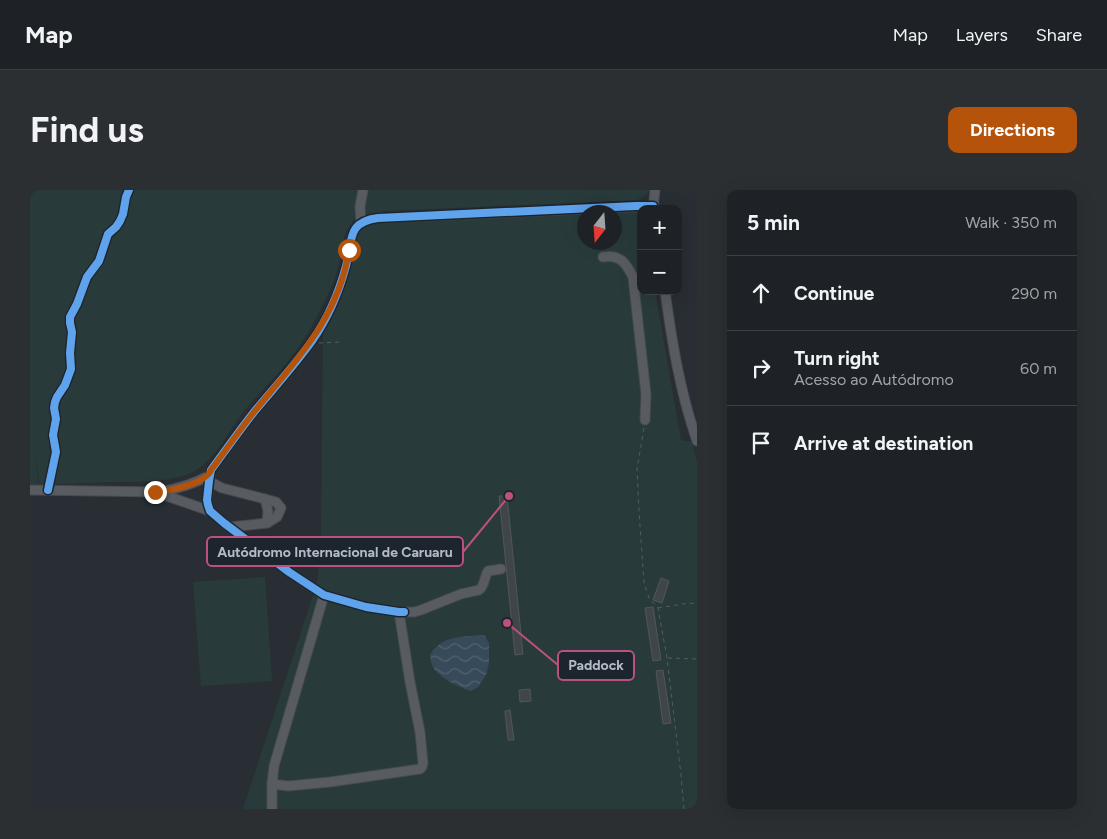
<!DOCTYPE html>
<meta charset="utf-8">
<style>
body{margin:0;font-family:Figtree,sans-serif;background:#2b2f32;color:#f1f3f6}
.controls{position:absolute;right:15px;top:15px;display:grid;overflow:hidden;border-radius:10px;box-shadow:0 5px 20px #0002}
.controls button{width:45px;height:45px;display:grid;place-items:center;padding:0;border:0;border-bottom:1px solid #3c3f43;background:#1e2226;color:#f1f3f6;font:25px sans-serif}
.compass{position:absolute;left:547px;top:15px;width:45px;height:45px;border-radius:50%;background:#1e2226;box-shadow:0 5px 20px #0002;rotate:197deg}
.stop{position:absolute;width:15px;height:15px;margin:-11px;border:4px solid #b45309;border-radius:50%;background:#fff}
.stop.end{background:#b45309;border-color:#fff;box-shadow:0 1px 5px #0008}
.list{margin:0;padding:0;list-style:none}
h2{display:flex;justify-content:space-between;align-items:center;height:65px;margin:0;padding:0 20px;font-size:21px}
h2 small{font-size:16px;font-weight:400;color:#a1a4a7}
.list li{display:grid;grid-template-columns:32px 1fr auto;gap:15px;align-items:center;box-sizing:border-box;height:75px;padding:0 20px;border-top:1px solid #3c3f43}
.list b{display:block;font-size:19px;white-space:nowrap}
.list p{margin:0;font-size:16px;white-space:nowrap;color:#a1a4a7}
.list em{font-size:16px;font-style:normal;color:#a1a4a7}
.icon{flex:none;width:28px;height:28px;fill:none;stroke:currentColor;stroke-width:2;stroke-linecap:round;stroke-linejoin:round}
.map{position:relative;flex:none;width:667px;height:619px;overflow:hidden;border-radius:10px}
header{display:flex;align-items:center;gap:30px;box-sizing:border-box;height:70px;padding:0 25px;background:#1e2226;border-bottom:1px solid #3c3f43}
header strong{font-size:24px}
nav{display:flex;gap:28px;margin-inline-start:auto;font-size:18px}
.intro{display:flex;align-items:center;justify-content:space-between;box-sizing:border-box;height:120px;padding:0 30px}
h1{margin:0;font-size:35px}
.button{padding:12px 22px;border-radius:10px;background:#b45309;color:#fff;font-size:18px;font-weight:700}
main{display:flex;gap:30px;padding:0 30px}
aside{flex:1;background:#1e2226;border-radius:10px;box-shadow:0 5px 20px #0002}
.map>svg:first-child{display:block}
.grass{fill:#283b3a;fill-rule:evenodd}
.water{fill:url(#water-waves)}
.building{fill:#40454a;stroke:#50565b}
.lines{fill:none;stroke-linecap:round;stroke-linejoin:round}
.minor-casing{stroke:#464a4e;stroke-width:11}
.path{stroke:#565c60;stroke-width:1;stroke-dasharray:4 4;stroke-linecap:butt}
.minor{stroke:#585c62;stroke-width:9}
.cycleway-casing{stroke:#1c252d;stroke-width:11}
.cycleway{stroke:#60a3ed;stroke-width:8}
.route{stroke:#b45309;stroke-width:6}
.leader{fill:none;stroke:#bc5180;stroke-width:2}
.callout-dot{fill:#bc5180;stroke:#1c252d;stroke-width:2}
.callout{fill:#1c252d;stroke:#bc5180;stroke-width:2}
.callout-label{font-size:14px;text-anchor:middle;font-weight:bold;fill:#b2bbc5}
</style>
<header>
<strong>Map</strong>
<nav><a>Map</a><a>Layers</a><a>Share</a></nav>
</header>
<div class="intro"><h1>Find us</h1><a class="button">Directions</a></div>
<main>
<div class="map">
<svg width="667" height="619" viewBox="0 0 667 619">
<defs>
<pattern id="water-waves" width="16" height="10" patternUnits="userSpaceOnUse" patternTransform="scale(1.25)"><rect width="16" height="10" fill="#374a5a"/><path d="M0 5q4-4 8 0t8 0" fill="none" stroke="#526270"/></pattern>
</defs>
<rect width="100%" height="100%" fill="#282e33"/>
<g class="grass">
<path d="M0 0H619L617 5 607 10 355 21C345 23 330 23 323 31 311 44 312 65 307 81 304 92 299 102 294 112 284 135 270 157 254 176 241 192 226 206 214 221 199 240 185 270 163 282 143 292 107 292 85 292 60 293 34 294 9 295L6 264 8 295H0Z"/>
<path d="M611 19V101H625L651 250 662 252 667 272V619H213L287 393 291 340 293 142 316 92 324 65 327 37 344 28ZM554 22H584V52H554Z"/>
<path d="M235 387 242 491 171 496 163 392Z"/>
</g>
<path class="water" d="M450 445 455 446 459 453V473L456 485 448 497 441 501C429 497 409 488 403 477 401 474 401 469 400 465 411 446 430 447 450 445Z"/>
<g class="building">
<path d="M469 306H477L493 464 485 465Z"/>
<path d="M631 388 639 391 632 413 623 410Z"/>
<path d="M623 417 631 470 623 471 615 418Z"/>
<path d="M633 480 641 533 633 534 626 481Z"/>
<path d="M500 499 501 511 490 512 489 500Z"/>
<path d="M480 520 484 550H478L475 521Z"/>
</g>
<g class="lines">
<defs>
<g id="minor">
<path d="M623 19 625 0"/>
<path d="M331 32 330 17 333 0"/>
<path d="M573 67C590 64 596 73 603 87L616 204 615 230"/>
<path d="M635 101C642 152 650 202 667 251"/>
<path d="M179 291 192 298 235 309 238 321 237 333 200 337"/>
<path d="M0 300 129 302C147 299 164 294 180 285"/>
<path d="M18 300 26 262 23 245 26 229 24 218 25 212 27 207 35 195 41 179 40 163 42 142 40 133V127L47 114 57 87 69 71 78 44 86 37 90 31 93 24 96 7 99 0"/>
<path d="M128 303 180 321"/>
<path d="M235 309 246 312 251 318 247 327 237 333"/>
<path d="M471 379 458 381C454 387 455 396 449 400L431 404 391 420 384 422H369L336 417 294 405 259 382 194 333 180 321 178 315 177 310 180 285 181 280C195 261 209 241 224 222 243 199 264 176 282 151 298 128 309 102 316 76 323 51 316 32 348 28L623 16"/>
<path d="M242 594 258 596 300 592 390 579 392 577 393 573 390 542 380 492 369 422"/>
<path d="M242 619V594L244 576 294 405"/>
</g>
</defs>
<use href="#minor" class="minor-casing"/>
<g class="path">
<path d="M289 153 312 152"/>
<path d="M614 238 607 279 609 321 614 393 619 408 628 418 637 468 651 585 654 619"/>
<path d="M628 418 659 413 667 414"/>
<path d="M638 468 667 469"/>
</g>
<use href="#minor" class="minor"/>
<defs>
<g id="cycleway">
<path d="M18 300 26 262 23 245 26 229 24 218 25 212 27 207 35 195 41 179 40 163 42 142 40 133V127L47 114 57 87 69 71 78 44 86 37 90 31 93 24 96 7 99 0"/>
<path d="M374 422H369L336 417 294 405 259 382 194 333 180 321 178 315 177 310 179 291 181 280C195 261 209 241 224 222 243 199 264 176 282 151 298 128 309 102 316 76 323 51 316 32 348 28L606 16H623V19"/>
</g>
</defs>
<use href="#cycleway" class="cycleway-casing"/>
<use href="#cycleway" class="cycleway"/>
</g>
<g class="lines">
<path class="route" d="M125 302C138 301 176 294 181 280 195 261 209 241 224 222 265 171 309 128 319 60"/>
</g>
<path class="leader" d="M479 306L433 362M477 433L528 475"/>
<g class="callout-dot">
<circle cx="479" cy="306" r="5"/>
<circle cx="477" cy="433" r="5"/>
</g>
<g class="callout">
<rect x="177" y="347" width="256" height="29" rx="5"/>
<rect x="528" y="461" width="76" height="29" rx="5"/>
</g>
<g class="callout-label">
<text x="305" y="367">Autódromo Internacional de Caruaru</text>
<text x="566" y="480">Paddock</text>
</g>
</svg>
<div class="controls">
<button>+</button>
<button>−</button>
</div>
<svg class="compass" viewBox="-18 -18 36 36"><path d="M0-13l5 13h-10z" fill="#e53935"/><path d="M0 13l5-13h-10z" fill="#a1a4a7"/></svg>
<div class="stop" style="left:319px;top:60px"></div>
<div class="stop end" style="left:125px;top:302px"></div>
</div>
<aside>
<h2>5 min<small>Walk · 350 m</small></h2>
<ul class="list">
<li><svg class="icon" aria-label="ahead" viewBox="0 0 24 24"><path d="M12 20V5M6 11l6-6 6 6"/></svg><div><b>Continue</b></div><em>290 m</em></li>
<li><svg class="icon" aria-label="right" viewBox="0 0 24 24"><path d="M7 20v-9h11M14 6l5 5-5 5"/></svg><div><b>Turn right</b><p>Acesso ao Autódromo</p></div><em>60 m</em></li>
<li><svg class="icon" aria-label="arrive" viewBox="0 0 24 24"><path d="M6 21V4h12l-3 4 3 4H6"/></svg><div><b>Arrive at destination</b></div></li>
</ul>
</aside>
</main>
